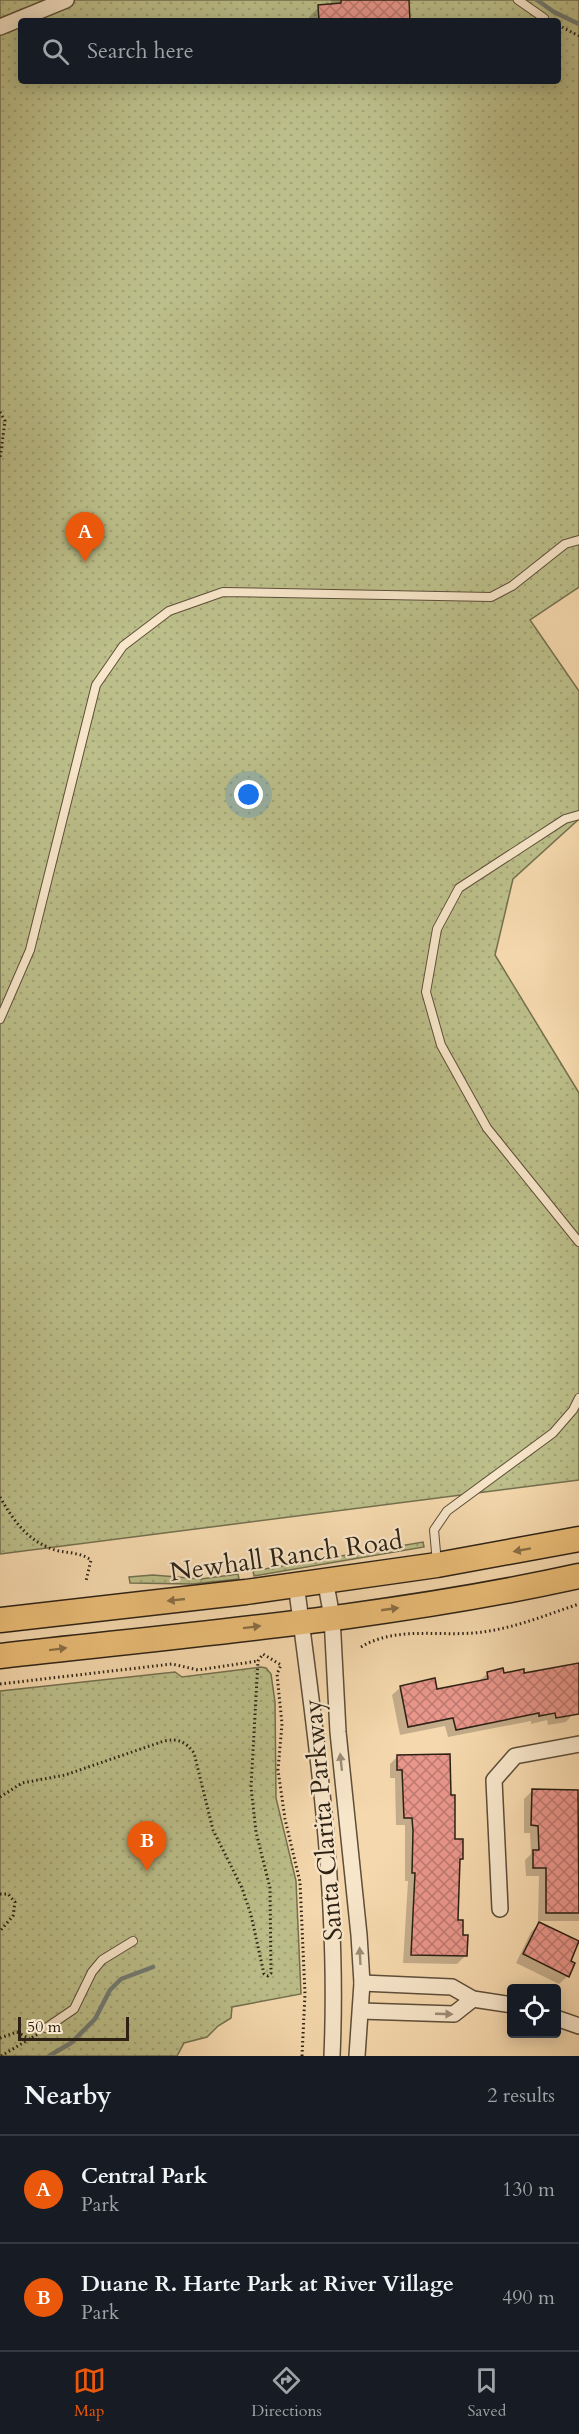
<!DOCTYPE html>
<style>
body{margin:0;font-family:Cardo,serif;background:#20242c;color:#f1f3f6}
.controls{position:absolute;right:18px;bottom:18px;display:grid;overflow:hidden;border-radius:6px;box-shadow:0 3px 15px #0003}
.controls button{width:54px;height:54px;display:grid;place-items:center;padding:0;border:0;border-bottom:2px solid #363941;background:#171b24;color:#f1f3f6;font:30px sans-serif}
.scale{position:absolute;left:18px;bottom:15px;width:111px;box-sizing:border-box;padding-left:6px;border:3px solid #2c2114;border-top:0;font-size:16px;line-height:21px;white-space:nowrap;color:#2c2114;-webkit-text-stroke:4px #f8e6ca;paint-order:stroke}
.you{position:absolute;left:249px;top:795px;width:21px;height:21px;margin:-15px;border:4px solid #fff;border-radius:50%;background:#1a73e8;box-shadow:0 0 0 9px #1a73e833}
.badge{display:grid;place-items:center;width:39px;height:39px;border-radius:50%;background:#ea580c;color:#fff;font-size:20px;font-weight:700}
.pin{position:absolute;translate:-50% -50px;filter:drop-shadow(0 2px 3px #0008)}
.pin::after{content:'';position:absolute;top:32px;width:21px;height:18px;background:inherit;clip-path:polygon(0 0,100% 0,50% 100%)}
.list{margin:0;padding:0;list-style:none}
h2{display:flex;justify-content:space-between;align-items:center;height:78px;margin:0;padding:0 24px;font-size:26px}
h2 small{font-size:20px;font-weight:400;color:#9ea1a6}
.list li{display:grid;grid-template-columns:39px 1fr auto;gap:18px;align-items:center;box-sizing:border-box;height:108px;padding:0 24px;border-top:2px solid #363941}
.list b{display:block;font-size:22px;white-space:nowrap}
.list p{margin:0;font-size:20px;white-space:nowrap;color:#9ea1a6}
.list em{font-size:20px;font-style:normal;color:#9ea1a6}
.icon{flex:none;width:33px;height:33px;fill:none;stroke:currentColor;stroke-width:2;stroke-linecap:round;stroke-linejoin:round}
.map{position:relative;flex:none;width:579px;height:2056px;overflow:hidden}
.search{position:absolute;background:#171b24;box-shadow:0 3px 15px #0003;left:18px;right:18px;top:18px;height:66px;display:flex;align-items:center;gap:15px;box-sizing:border-box;padding:0 21px;border-radius:6px;color:#9ea1a6;font-size:22px}
.sheet{height:294px;background:#171b24}
nav{display:flex;justify-content:space-around;align-items:center;box-sizing:border-box;height:84px;border-top:2px solid #363941;background:#171b24;font-size:16px;color:#9ea1a6}
nav a{display:grid;justify-items:center;gap:3px}
nav .on{color:#ea580c}
.map>svg:first-child{display:block}
.grass{fill:url(#grass-dots);stroke:#74704f;stroke-width:1.5;fill-rule:evenodd}
.shadow{fill:#0003}
.lines{fill:none;stroke-linecap:round;stroke-linejoin:round}
.stream{stroke:#727c74;stroke-width:4.5}
.building{fill:url(#building-cross-hatch);stroke:#2c2114;stroke-width:1.5}
.service-casing{stroke:#5e4f3a;stroke-width:10}
.minor-casing{stroke:#5e4f3a;stroke-width:18}
.primary-casing{stroke:#2c2114;stroke-width:27}
.path{stroke:#2c2114;stroke-width:3;stroke-dasharray:1.5 3;stroke-linecap:butt}
.service{stroke:#f8e6ca;stroke-width:8}
.minor{stroke:#f8e6ca;stroke-width:15}
.primary{stroke:#eabc76;stroke-width:24}
.oneway{fill:#8b6e45}
.oneway2{fill:#9c8d78}
.labels{text-anchor:middle;dominant-baseline:central;stroke-width:4.5;stroke-linejoin:round;paint-order:stroke}
.street-label{font-size:26px;fill:#2c2114;stroke:#f8e6ca}
</style>
<div class="map">
<svg width="579" height="2056" viewBox="0 0 579 2056">
<defs>
<pattern id="grass-dots" width="8" height="8" patternUnits="userSpaceOnUse" patternTransform="scale(1.5)"><rect width="8" height="8" fill="#bcbf8a"/><path d="M2 2h.1M6 6h.1" fill="none" stroke="#a2a476" stroke-width="1.8" stroke-linecap="round"/></pattern>
<pattern id="building-cross-hatch" width="8" height="8" patternUnits="userSpaceOnUse" patternTransform="scale(1.5)"><rect width="8" height="8" fill="#e9968b"/><path d="M0 0l8 8M0 8l8-8" fill="none" stroke="#bd7a70"/></pattern>
</defs>
<rect width="100%" height="100%" fill="#f5d8ad"/>
<filter id="stains"><feTurbulence type="fractalNoise" baseFrequency=".00333" numOctaves="4"/><feColorMatrix values="0 0 0 0 .2 0 0 0 0 .09 0 0 0 0 .02 0 0 0 .5 -.17"/></filter>
<radialGradient id="worn" r=".72"><stop offset=".6" stop-color="#630" stop-opacity="0"/><stop offset="1" stop-color="#630" stop-opacity=".3"/></radialGradient>
<g class="grass">
<path d="M0 0H579V587L530 620 579 691V819L513 879 495 955 579 1093V1480L0 1554ZM21 21H558V81H21Z"/>
<path d="M423 1542 424 1547 254 1576 253 1571Z"/>
<path d="M238 1574 239 1579 192 1584 130 1583 129 1577 153 1575 201 1579Z"/>
<path d="M261 1667 266 1668 271 1674 275 1702 276 1798 296 1881 301 1994 232 2007 231 2018 218 2026 207 2037 184 2043 177 2056H0V1691L175 1672 182 1677Z"/>
</g>
<g class="shadow">
<path d="M331 0H408L409 21H309V17L319 7 331 6Z"/>
<path d="M579 1663V1713L573 1714 566 1722 548 1725 547 1720 531 1724V1721L448 1737 445 1726 400 1735 392 1695 401 1687 436 1691 479 1681 488 1673 523 1675Z"/>
<path d="M398 1756 453 1840 462 1859 458 1862 457 1922 466 1955 457 1964 403 1963 408 1881H405V1825H396L395 1778H390V1764Z"/>
<path d="M532 1791H577L579 1921H538L539 1876H526L525 1860 531 1854 530 1833H524V1799Z"/>
<path d="M539 1924 579 1943 569 1962 568 1976 559 1984 516 1963 531 1932Z"/>
</g>
<g class="lines">
<g class="stream">
<path d="M537 0 554 12 579 24"/>
<path d="M49 2056 71 2043 95 2019 110 1990 121 1979 153 1967"/>
</g>
</g>
<g class="building">
<path d="M341 0H409L410 21H319L318 5 341 3Z"/>
<path d="M579 1663V1714L556 1718 555 1713 539 1716V1713L456 1730 453 1718 408 1727 400 1686 435 1678 437 1689 488 1679 487 1672 503 1668 504 1673 524 1669V1673Z"/>
<path d="M450 1754 451 1795H455V1839H463V1859H460L458 1920H463V1935H468L467 1956 411 1955 415 1873H412L413 1831 412 1818H404L402 1770H397V1755Z"/>
<path d="M532 1789 578 1790 579 1913H546V1868H533V1850H539L538 1826 531 1825Z"/>
<path d="M539 1922 579 1941 571 1961 575 1963 569 1977 523 1954Z"/>
</g>
<g class="lines">
<defs>
<g id="service">
<path d="M518 0 544 18"/>
<path d="M579 815 565 819 459 888 437 929 426 992 441 1045 487 1128 579 1242"/>
<path d="M0 1019 30 950 96 685 123 646 169 611 223 592 491 597 512 586 565 544 579 540"/>
<path d="M437 1563 434 1530 447 1511 553 1433 573 1410 579 1398"/>
<path d="M46 2028 74 2009 92 1972 102 1960 133 1941"/>
</g>
<g id="minor">
<path d="M0 27 66 0"/>
<path d="M325 1579 332 1617 338 1732 359 1935 362 1983 357 2056"/>
<path d="M296 1584C317 1740 339 1898 332 2056"/>
<path d="M500 1909 494 1780 515 1756 579 1744"/>
<path d="M362 1983 452 1987 473 1999 512 2005"/>
<path d="M361 2011 454 2014 473 1999"/>
<path d="M556 2018 579 2026"/>
</g>
<g id="primary">
<path d="M0 1620 246 1592 437 1565 579 1539"/>
<path d="M0 1656C193 1634 389 1618 579 1576"/>
</g>
</defs>
<use href="#service" class="service-casing"/>
<use href="#minor" class="minor-casing"/>
<use href="#primary" class="primary-casing"/>
<g class="path">
<path d="M558 25 579 36"/>
<path d="M0 412 5 421 0 459"/>
<path d="M0 1497C14 1522 30 1544 59 1551 70 1553 81 1553 91 1560L86 1581"/>
<path d="M361 1647C399 1624 447 1639 489 1631 520 1626 549 1614 579 1604"/>
<path d="M0 1684 172 1664 198 1670 258 1661"/>
<path d="M0 1797 22 1783 65 1775 164 1741C178 1738 186 1742 194 1753L213 1830 242 1888 251 1915 264 1974 268 1976 271 1973 270 1888 256 1832 251 1787 258 1661 263 1654 281 1665 277 1674 282 1724 278 1770 285 1819 300 1882 305 1994 302 2056"/>
<path d="M0 1894H8L15 1902 13 1916 0 1931"/>
<path d="M0 2038 17 2032 30 2039"/>
<path d="M1 2056 38 2034"/>
</g>
<use href="#service" class="service"/>
<use href="#minor" class="minor"/>
<use href="#primary" class="primary"/>
</g>
<defs><path id="oneway-solid" d="M-6-.8H1V-3.2L6.5 0L1 3.2V.8H-6Z" transform="scale(1.5)"/></defs>
<g class="oneway">
<use href="#oneway-solid" transform="translate(522 1550) rotate(170)"/>
<use href="#oneway-solid" transform="translate(176 1600) rotate(174)"/>
<use href="#oneway-solid" transform="translate(390 1609) rotate(-8)"/>
<use href="#oneway-solid" transform="translate(252 1627) rotate(-7)"/>
<use href="#oneway-solid" transform="translate(58 1649) rotate(-7)"/>
</g>
<g class="oneway2">
<use href="#oneway-solid" transform="translate(341 1762) rotate(-96)"/>
<use href="#oneway-solid" transform="translate(360 1956) rotate(-93)"/>
<use href="#oneway-solid" transform="translate(444 2014) rotate(2)"/>
</g>
<g class="labels">
<g class="street-label">
<text transform="translate(286 1556) rotate(-8)">Newhall Ranch Road</text>
<text transform="translate(323 1820) rotate(-95)">Santa Clarita Parkway</text>
</g>
</g>
<rect width="100%" height="100%" filter="url(#stains)"/>
<rect width="100%" height="100%" fill="url(#worn)"/>
</svg>
<div class="controls">
<button><svg class="icon" aria-label="locate" viewBox="0 0 24 24"><circle cx="12" cy="12" r="6"/><path d="M12 2v4M12 18v4M2 12h4M18 12h4"/></svg></button>
</div>
<div class="scale">50 m</div>
<div class="you"></div>
<div class="pin badge" style="left:85px;top:562px">A</div>
<div class="pin badge" style="left:147px;top:1871px">B</div>
<div class="search"><svg class="icon" aria-label="search" viewBox="0 0 24 24"><circle cx="10" cy="10" r="6"/><path d="M15 15l6 6"/></svg>Search here</div>
</div>
<section class="sheet">
<h2>Nearby<small>2 results</small></h2>
<ul class="list">
<li><span class="badge">A</span><div><b>Central Park</b><p>Park</p></div><em>130 m</em></li>
<li><span class="badge">B</span><div><b>Duane R. Harte Park at River Village</b><p>Park</p></div><em>490 m</em></li>
</ul>
</section>
<nav>
<a class="on"><svg class="icon" aria-label="map" viewBox="0 0 24 24"><path d="M3 6l6-2 6 2 6-2v14l-6 2-6-2-6 2zM9 4v14M15 6v14"/></svg>Map</a>
<a><svg class="icon" aria-label="directions" viewBox="0 0 24 24"><path d="M12 3l9 9-9 9-9-9zM9 14v-3h6M13 9l2 2-2 2"/></svg>Directions</a>
<a><svg class="icon" aria-label="saved" viewBox="0 0 24 24"><path d="M7 4h10v16l-5-4-5 4z"/></svg>Saved</a>
</nav>
